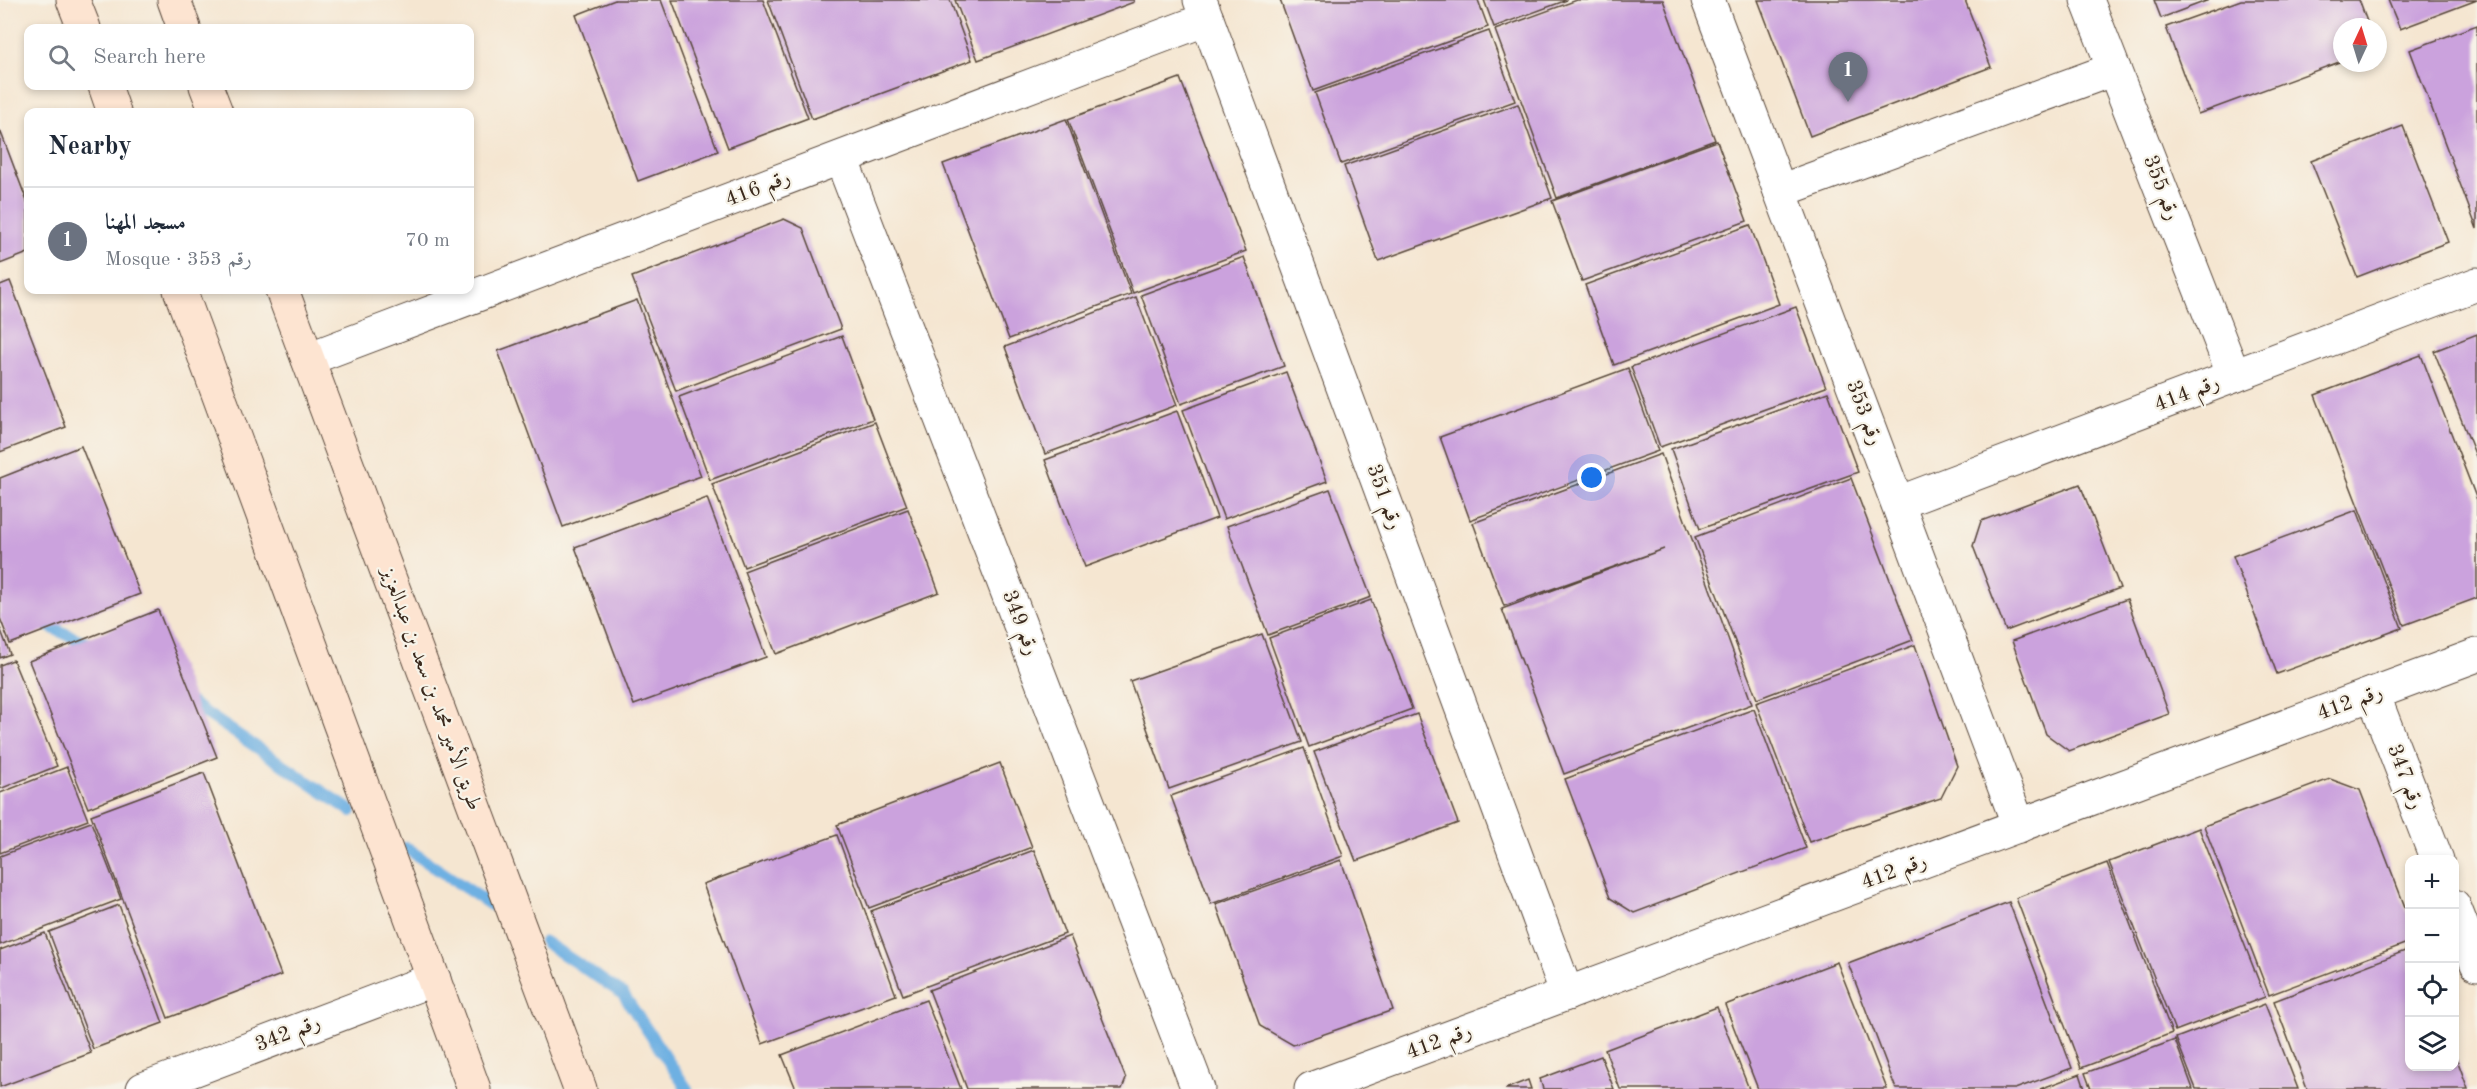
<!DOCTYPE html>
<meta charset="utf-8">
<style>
body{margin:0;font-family:"Old Standard TT",Amiri,serif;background:#f2f2f3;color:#1f2937}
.controls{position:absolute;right:18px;bottom:18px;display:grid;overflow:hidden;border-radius:12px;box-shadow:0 3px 9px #0003}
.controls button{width:54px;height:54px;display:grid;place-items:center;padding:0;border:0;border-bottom:2px solid #e0e1e3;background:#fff;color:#1f2937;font:30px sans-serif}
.compass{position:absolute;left:2333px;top:18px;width:54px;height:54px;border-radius:50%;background:#fff;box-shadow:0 3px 9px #0003;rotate:4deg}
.you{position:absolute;left:1592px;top:478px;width:21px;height:21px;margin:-15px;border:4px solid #fff;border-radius:50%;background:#1a73e8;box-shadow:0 0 0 9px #1a73e833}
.badge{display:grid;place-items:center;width:39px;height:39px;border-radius:50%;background:#0f766e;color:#fff;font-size:20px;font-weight:700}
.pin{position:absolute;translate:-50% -50px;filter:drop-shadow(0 2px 3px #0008)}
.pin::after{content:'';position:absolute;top:32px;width:21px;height:18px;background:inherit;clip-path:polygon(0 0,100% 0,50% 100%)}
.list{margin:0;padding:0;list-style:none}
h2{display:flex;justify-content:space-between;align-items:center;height:78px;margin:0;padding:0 24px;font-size:26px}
h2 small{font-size:20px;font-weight:400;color:#747a83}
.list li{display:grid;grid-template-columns:39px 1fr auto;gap:18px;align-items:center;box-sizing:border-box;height:108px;padding:0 24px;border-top:2px solid #e0e1e3}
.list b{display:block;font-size:22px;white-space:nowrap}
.list p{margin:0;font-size:20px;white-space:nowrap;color:#747a83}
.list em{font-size:20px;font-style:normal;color:#747a83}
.icon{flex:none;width:33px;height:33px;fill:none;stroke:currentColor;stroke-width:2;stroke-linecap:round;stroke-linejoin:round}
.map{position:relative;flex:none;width:2477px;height:1089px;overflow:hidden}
.search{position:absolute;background:#fff;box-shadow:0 3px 9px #0003;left:24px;top:24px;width:450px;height:66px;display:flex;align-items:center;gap:15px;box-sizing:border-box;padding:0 21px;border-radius:12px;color:#747a83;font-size:22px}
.panel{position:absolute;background:#fff;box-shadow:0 3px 9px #0003;left:24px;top:108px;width:450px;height:186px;border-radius:12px}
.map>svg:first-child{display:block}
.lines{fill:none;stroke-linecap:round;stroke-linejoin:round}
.stream{stroke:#6eb0e2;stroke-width:12}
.building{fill:#cba2dd}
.minor-casing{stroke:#574639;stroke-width:35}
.secondary-casing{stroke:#574639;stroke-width:35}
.minor{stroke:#fff;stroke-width:33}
.secondary{stroke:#fde4d1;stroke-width:33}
.labels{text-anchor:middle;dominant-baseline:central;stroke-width:4.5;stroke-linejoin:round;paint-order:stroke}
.street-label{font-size:21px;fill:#3b2a1e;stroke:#f7f3e8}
</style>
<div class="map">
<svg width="2477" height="1089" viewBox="0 0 2477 1089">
<rect width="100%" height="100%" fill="#f7f3e8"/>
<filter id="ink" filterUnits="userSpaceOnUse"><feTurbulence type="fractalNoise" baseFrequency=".0167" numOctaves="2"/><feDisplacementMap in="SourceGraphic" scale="12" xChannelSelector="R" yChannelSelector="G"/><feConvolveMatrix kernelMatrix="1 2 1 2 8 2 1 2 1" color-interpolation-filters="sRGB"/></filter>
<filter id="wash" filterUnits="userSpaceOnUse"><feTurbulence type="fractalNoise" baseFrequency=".008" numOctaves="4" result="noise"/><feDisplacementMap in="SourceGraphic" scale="24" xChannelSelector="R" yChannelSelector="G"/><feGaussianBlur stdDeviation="1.35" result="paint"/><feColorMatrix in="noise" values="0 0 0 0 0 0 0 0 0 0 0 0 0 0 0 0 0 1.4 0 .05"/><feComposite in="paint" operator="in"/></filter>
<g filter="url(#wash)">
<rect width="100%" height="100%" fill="#f5e6d1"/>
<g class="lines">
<g class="stream">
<path d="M37 621 95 647"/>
<path d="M185 699 351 811"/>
<path d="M406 848 491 905"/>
<path d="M545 942 623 994 687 1089"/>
</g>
</g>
<g id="blocks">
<g class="building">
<path d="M615 0H661L718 151 638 181 576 15Z"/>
<path d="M672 0H763L808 118 728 148Z"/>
<path d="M768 0H950L972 60 812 119Z"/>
<path d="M955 0H1134V2L978 60Z"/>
<path d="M1280 0H1478L1488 27 1313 91Z"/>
<path d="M1484 0H1567L1494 27Z"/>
<path d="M1577 0H1663L1715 140 1557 198 1495 30Z"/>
<path d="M1758 0H1965L1991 67 1810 136Z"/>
<path d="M2154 0H2209L2161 18Z"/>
<path d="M2241 0H2359L2369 27H2342V61L2198 114 2166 27Z"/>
<path d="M2388 0H2477L2400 29Z"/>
<path d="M2477 25V229L2410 50Z"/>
<path d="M1489 31 1515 101 1341 164 1315 93Z"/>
<path d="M1180 78 1246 251 1133 293 1068 119Z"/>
<path d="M1518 104 1552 198 1378 261 1344 166Z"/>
<path d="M1066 119 1131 294 1009 339 943 164Z"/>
<path d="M2403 126 2448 242 2357 277 2311 161Z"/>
<path d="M0 130 28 204V253L0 264Z"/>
<path d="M1717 141 1747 221 1582 281 1552 201Z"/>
<path d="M784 219 803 228 841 329 676 391 632 277Z"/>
<path d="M1750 225 1779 304 1614 365 1585 285Z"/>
<path d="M1244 257 1284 366 1181 404 1141 295Z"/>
<path d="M10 281 66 427 0 452V285Z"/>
<path d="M1136 297 1177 405 1045 454 1005 347Z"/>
<path d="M637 300 701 476 563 527 498 351Z"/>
<path d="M1796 307 1826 387 1660 447 1631 367Z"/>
<path d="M2477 334V459L2434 351Z"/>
<path d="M842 336 873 419 710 480 679 397Z"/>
<path d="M2421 355 2477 500V598L2404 625 2315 395Z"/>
<path d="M1628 368 1658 451 1470 520 1440 437Z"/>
<path d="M1286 372 1327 481 1224 519 1183 410Z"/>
<path d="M1828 392 1858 472 1700 529 1671 449Z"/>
<path d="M1177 411 1217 518 1085 567 1045 460Z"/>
<path d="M875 422 907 506 744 567 712 484Z"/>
<path d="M81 446 140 594 10 644 0 618V478Z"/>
<path d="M1661 454 1752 704 1564 774 1502 609 1664 549 1504 606 1473 523Z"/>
<path d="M1851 478 1913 640 1757 699 1695 537Z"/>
<path d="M2080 484 2120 588 2006 631 1973 546 1981 521Z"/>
<path d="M1330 489 1371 597 1268 635 1227 526Z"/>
<path d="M707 498 766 657 634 705 575 547Z"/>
<path d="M908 509 939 592 776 654 744 571Z"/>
<path d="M2357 510 2402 628 2277 674 2233 556Z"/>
<path d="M2127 599 2169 714 2069 751 2046 734 2012 641Z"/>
<path d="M1371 600 1412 709 1309 747 1269 638Z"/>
<path d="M158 610 217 757 88 808 29 661Z"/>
<path d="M0 628 10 654 0 658Z"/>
<path d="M1262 634 1302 742 1169 789 1130 681Z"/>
<path d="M1915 645 1957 766 1941 798 1809 842 1756 703Z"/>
<path d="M13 660 57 766 0 789V665Z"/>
<path d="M1754 709 1806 848 1634 913 1610 898 1565 779Z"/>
<path d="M1417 714 1458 823 1356 861 1314 752Z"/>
<path d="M1304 748 1343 856 1211 904 1171 796Z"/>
<path d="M1000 763 1032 847 869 908 837 825Z"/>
<path d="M67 767 88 820 0 853V793Z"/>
<path d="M204 773 281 975 168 1018 91 815Z"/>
<path d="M2330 779 2360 790 2410 920V942L2269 995 2204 826Z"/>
<path d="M91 822 121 899 0 945V856Z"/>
<path d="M2199 828 2265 997 2175 1031 2109 862Z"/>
<path d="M837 835 896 995 762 1044 703 884Z"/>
<path d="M1034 850 1065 934 903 995 871 911Z"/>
<path d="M1341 860 1393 1010 1293 1045 1260 1026 1216 904Z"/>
<path d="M2107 863 2172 1033 2081 1068 2016 898Z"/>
<path d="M2009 902 2072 1068 2015 1089H1896L1848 963Z"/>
<path d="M119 905 163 1023 93 1049 49 932Z"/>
<path d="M45 933 91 1053 0 1087V950Z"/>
<path d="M1070 936 1126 1079 1122 1089H967L929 990Z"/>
<path d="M2410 949V1066H2454L2455 1054 2468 1089H2307L2274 1001Z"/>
<path d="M1837 962 1887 1089H1758L1725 1005Z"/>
<path d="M926 1000 961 1089H796L782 1055Z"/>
<path d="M2265 1004 2298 1089H2196L2176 1038Z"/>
<path d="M1717 1007 1749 1089H1620L1605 1050Z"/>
<path d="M2175 1040 2193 1089H2091L2085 1073Z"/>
<path d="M1601 1056 1614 1089H1543L1540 1079Z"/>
<path d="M2080 1074 2085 1089H2040Z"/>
<path d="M1528 1080 1531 1089H1505Z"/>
</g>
</g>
</g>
<g filter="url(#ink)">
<use href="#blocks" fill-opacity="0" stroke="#574639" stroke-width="1.5"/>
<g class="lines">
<defs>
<g id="minor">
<path d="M1200 0 1567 994"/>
<path d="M1708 0 2019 826"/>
<path d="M2087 0 2234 376"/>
<path d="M841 158 1198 1089"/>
<path d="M1780 191 2114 69"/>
<path d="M308 359 1207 19"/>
<path d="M1898 503 2477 284"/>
<path d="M2373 694 2437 860"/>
<path d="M2454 906 2477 964"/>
<path d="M143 1089 434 979"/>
<path d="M1311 1089 2477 655"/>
</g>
<g id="secondary">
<path d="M73 0 84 28"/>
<path d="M174 0 184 28"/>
<path d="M105 86 114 112"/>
<path d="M206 86 216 112"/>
<path d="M180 290 474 1089"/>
<path d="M282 290 580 1089"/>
</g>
</defs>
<use href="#minor" class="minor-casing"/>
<use href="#secondary" class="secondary-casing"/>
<use href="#minor" class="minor"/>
<use href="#secondary" class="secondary"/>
</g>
</g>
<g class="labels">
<g class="street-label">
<text transform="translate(2161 188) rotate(69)">رقم 355</text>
<text transform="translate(758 189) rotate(-21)">رقم 416</text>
<text transform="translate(2187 394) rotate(-21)">رقم 414</text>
<text transform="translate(1864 413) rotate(69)">رقم 353</text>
<text transform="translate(1384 497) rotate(70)">رقم 351</text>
<text transform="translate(1020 623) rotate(69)">رقم 349</text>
<text transform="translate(431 689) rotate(70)">طريق الأمير محمد بن سعد بن عبدالعزيز</text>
<text transform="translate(2350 703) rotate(-20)">رقم 412</text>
<text transform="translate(2405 777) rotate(69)">رقم 347</text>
<text transform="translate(1894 872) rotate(-20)">رقم 412</text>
<text transform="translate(288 1034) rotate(-21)">رقم 342</text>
<text transform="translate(1439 1042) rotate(-20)">رقم 412</text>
</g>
</g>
</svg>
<div class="controls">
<button>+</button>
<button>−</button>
<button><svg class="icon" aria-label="locate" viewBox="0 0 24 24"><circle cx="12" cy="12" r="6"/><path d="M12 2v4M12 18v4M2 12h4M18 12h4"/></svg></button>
<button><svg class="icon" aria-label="layers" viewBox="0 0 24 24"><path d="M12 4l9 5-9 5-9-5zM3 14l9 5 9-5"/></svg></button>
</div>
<svg class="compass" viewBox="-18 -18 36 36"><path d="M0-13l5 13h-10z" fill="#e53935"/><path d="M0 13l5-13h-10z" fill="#747a83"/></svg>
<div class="you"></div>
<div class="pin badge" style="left:1848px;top:102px;background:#6b7280">1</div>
<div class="search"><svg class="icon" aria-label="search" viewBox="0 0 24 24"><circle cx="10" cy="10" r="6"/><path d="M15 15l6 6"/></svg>Search here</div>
<section class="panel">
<h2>Nearby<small></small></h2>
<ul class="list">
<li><span class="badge" style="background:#6b7280">1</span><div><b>مسجد المهنا</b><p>Mosque · رقم 353</p></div><em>70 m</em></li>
</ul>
</section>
</div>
